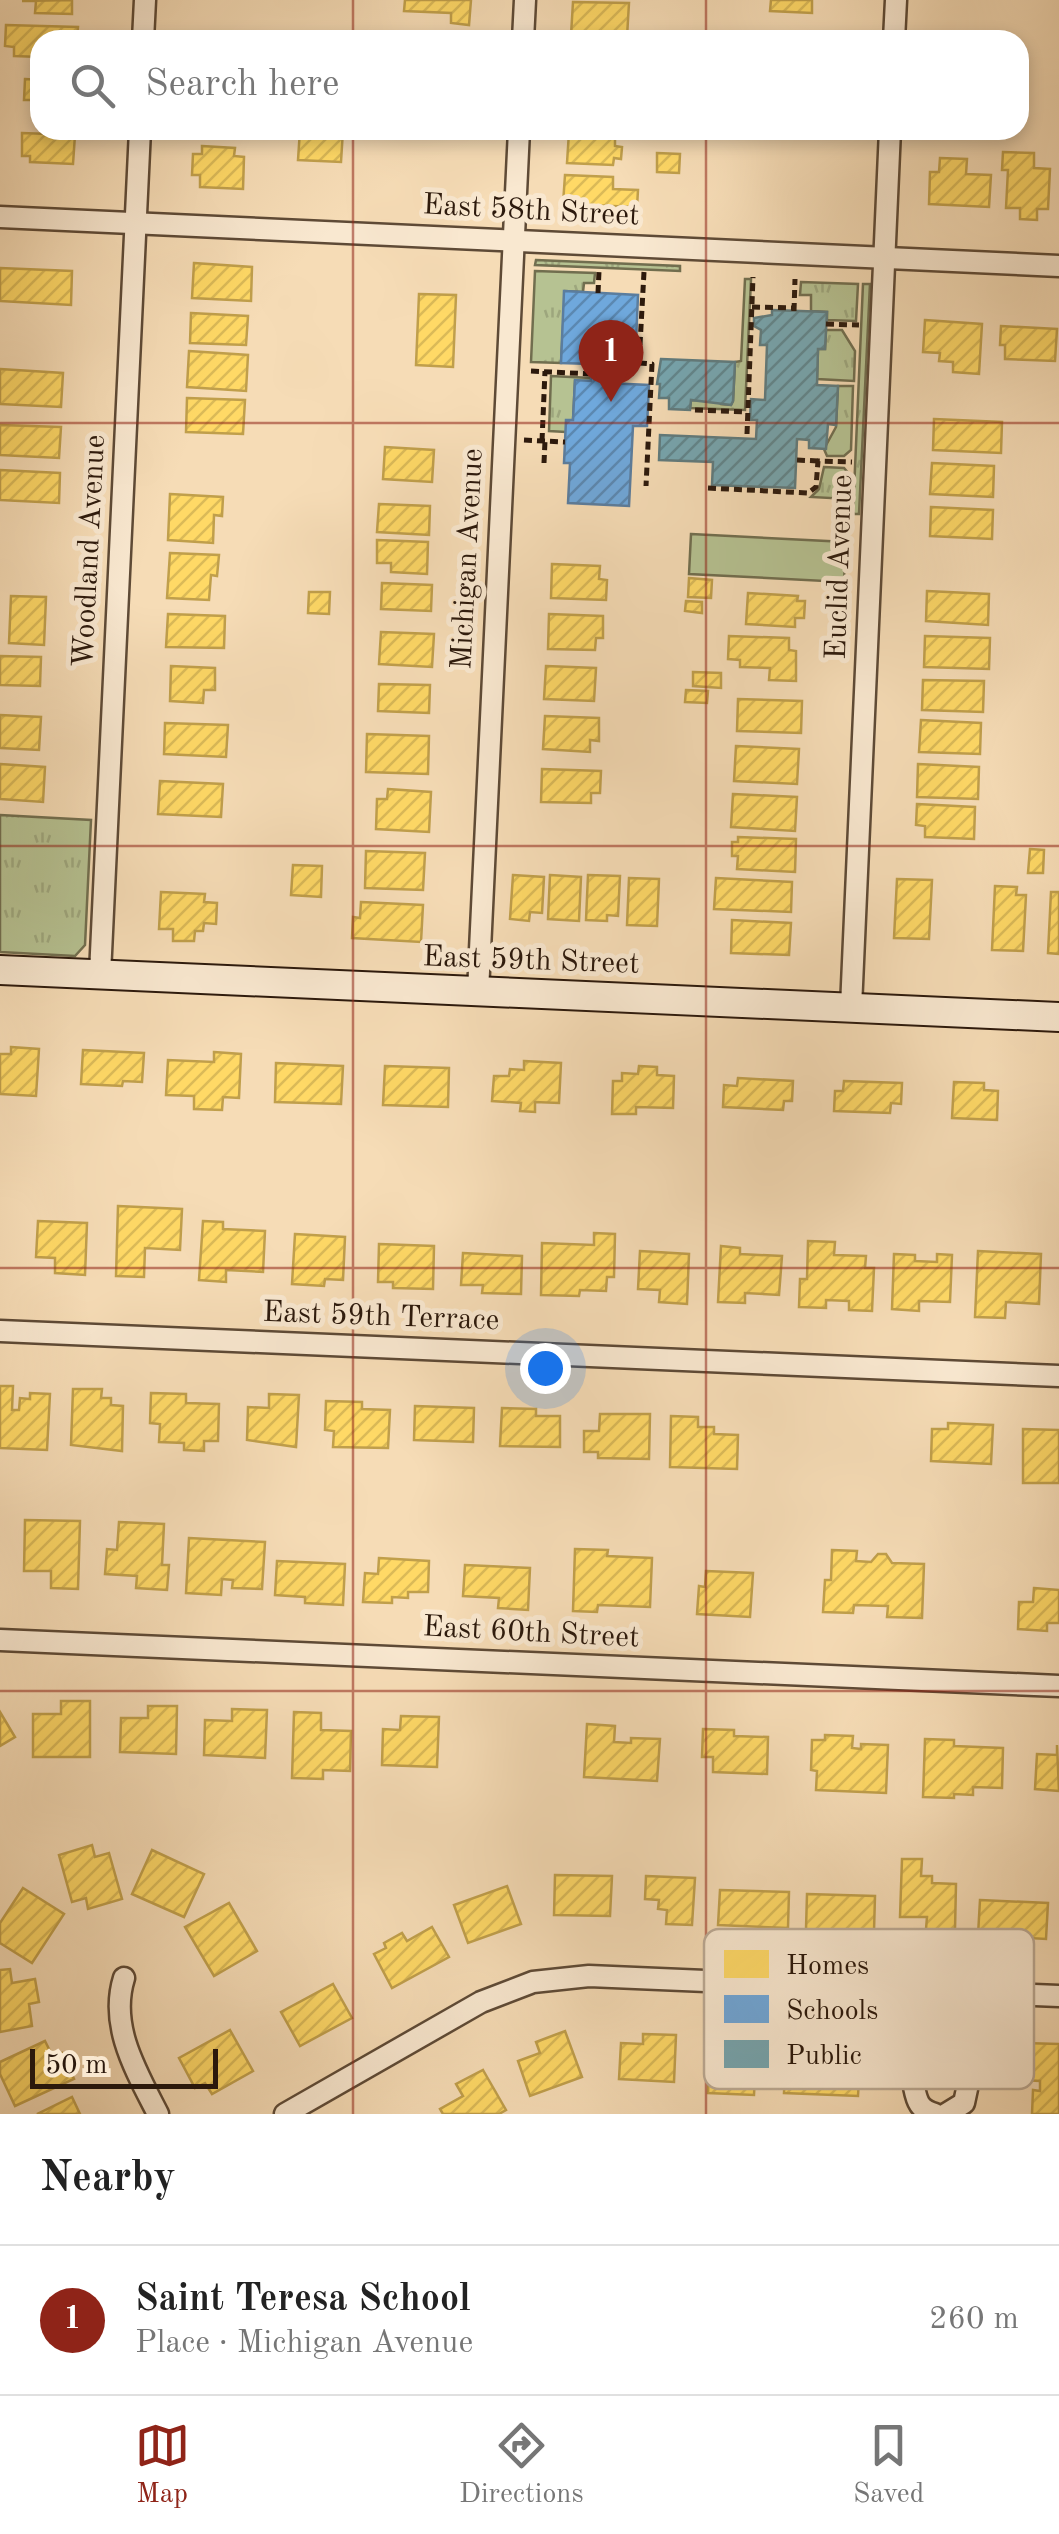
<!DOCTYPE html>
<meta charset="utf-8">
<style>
body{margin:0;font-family:"Old Standard TT",serif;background:#f2f2f2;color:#222}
.scale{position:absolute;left:30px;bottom:25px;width:188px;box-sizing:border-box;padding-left:10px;border:5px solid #2c190c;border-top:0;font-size:28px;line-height:35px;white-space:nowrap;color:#2c190c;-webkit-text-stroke:8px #f9e8d0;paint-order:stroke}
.you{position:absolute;left:545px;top:1368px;width:35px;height:35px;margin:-25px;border:8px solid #fff;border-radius:50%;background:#1a73e8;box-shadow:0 0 0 15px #1a73e833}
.badge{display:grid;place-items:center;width:65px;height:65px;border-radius:50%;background:#8f2418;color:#fff;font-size:32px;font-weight:700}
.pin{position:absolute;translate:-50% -82px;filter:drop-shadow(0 2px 5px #0008)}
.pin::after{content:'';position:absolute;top:52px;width:35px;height:30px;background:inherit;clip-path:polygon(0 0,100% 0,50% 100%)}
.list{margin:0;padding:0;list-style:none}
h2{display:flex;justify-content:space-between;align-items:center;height:130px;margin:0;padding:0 40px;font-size:42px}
h2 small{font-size:32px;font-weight:400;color:#767676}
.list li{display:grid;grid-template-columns:65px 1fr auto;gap:30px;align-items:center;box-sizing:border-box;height:150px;padding:0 40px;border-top:2px solid #e0e0e0}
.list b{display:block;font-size:38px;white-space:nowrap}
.list p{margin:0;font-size:32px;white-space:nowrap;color:#767676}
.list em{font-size:32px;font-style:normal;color:#767676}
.icon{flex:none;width:55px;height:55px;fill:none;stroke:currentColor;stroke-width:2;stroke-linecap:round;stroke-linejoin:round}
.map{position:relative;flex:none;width:1059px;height:2114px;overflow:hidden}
.search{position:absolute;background:#fff;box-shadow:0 5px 15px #0003;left:30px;right:30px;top:30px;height:110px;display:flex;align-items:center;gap:25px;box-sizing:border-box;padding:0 35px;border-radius:30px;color:#767676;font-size:38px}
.sheet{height:280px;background:#fff}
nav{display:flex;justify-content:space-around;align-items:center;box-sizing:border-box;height:140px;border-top:2px solid #e0e0e0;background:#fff;font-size:28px;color:#767676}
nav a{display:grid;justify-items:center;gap:5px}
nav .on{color:#8f2418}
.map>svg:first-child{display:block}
.grass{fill:url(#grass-tufts);stroke:#716e4f;stroke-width:2.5}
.garden{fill:#b6c292;stroke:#716e4f;stroke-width:2.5}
.homes{fill:url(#homes-hatch);stroke:#c09f4b;stroke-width:2.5}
.schools{fill:url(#schools-hatch);stroke:#5b7d9e;stroke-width:2.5}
.public{fill:url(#public-hatch);stroke:#607b7e;stroke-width:2.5}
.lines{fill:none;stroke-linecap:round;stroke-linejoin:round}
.street-casing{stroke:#5e4a36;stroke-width:25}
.secondary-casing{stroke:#2c190c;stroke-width:32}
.path{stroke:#2c190c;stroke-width:5;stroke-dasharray:8 5;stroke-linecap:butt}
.street{stroke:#f9e8d0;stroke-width:20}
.secondary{stroke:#f9e8d0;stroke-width:28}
.grid{fill:none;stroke:#8f2418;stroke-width:2.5;stroke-opacity:0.55}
.labels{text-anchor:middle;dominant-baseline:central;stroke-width:10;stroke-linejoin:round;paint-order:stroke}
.street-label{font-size:30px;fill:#2c190c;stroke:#f9e8d0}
.key{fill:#f9e8d0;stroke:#bcaa95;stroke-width:2.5}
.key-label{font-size:28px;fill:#2c190c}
</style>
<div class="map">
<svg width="1059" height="2114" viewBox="0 0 1059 2114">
<defs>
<pattern id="grass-tufts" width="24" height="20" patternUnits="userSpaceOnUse" patternTransform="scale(2.5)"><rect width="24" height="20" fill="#b6c292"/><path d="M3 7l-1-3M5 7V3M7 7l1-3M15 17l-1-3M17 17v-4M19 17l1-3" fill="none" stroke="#9da67d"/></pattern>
<pattern id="homes-hatch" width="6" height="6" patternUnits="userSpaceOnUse" patternTransform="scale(2.5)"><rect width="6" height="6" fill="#ffd966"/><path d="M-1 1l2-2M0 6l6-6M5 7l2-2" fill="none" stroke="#dbba57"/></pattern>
<pattern id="schools-hatch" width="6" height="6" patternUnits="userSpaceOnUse" patternTransform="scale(2.5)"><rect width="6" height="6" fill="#6fa8dc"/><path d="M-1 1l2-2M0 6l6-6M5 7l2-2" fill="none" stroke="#5b88b1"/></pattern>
<pattern id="public-hatch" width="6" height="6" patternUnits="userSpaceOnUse" patternTransform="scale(2.5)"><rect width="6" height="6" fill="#76a5af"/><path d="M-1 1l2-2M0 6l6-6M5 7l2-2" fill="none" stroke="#61868d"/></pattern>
</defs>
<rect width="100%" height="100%" fill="#f6dcb6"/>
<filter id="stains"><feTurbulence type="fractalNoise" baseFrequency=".002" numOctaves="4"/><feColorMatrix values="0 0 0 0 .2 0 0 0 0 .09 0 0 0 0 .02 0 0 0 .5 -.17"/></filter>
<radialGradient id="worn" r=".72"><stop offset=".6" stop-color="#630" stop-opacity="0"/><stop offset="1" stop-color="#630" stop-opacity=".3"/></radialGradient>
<g class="grass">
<path d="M536 260 680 266V271L535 265Z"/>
<path d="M535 271 595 273 594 283H584L583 292 565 291 561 363 531 362Z"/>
<path d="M745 279H751L745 410 690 408 691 400 719 401 721 404 731 405 733 401 735 362 741 361Z"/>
<path d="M801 282 858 284 856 321 827 320V312L811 311V295H800Z"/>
<path d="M863 284H870L859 514H853Z"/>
<path d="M826 330H842L855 351 854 381 817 379 818 349H825Z"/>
<path d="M551 376 591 378V381H575L573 420 566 432 549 431Z"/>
<path d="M838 386H853L851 450 844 456H827L824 449 836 427Z"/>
<path d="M824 467 844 468 849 474 848 499 811 497 819 489Z"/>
<path d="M0 815 91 820 85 945 75 956 0 952Z"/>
</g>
<path class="garden" d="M691 534 846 542 844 582 689 574Z"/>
<g class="homes">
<path d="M72 0V14L35 13 36 1H22Z"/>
<path d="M405 0H471L469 25 451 23V13L404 11Z"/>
<path d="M771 0H812V13L770 11Z"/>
<path d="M573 2 629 3 627 37 571 35Z"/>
<path d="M6 25 78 27 77 40H40V57L14 56V47L5 46Z"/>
<path d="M201 34 244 36V40H200Z"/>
<path d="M25 79 40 80V117H33V100H24Z"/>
<path d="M300 130H343L341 162 298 160Z"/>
<path d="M569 132 615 134V146L622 147 621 159 614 158 613 165 567 163Z"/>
<path d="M22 133 75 135 73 164 30 162V156H22Z"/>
<path d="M202 146 235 148 234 156 244 157 243 189 200 187V175H192L193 154H202Z"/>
<path d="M1003 152 1034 153V168L1050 169 1048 209H1037V220L1020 219V208H1006L1008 170H1002Z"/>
<path d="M657 153 680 154 679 173 657 172Z"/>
<path d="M940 158 967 159 966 174 991 175 989 207 929 204 930 172H939Z"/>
<path d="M565 175 613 177V189L638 190 637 207 563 204Z"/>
<path d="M194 263 252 267 251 301 192 298Z"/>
<path d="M0 268 72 271 71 305 0 301Z"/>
<path d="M419 294 456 295 453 367 416 365Z"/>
<path d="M191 313 248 316 246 345 190 343Z"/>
<path d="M925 320 982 324 979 374 953 372V362L939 361 940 353 923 352Z"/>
<path d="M1001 326 1057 329 1055 361 1005 359V345H1000Z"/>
<path d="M189 351 248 355 246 391 187 387Z"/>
<path d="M0 369 63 373 61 407 0 404Z"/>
<path d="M187 398 245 400 243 434 186 432Z"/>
<path d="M934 419 1002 422 1001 453 933 450Z"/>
<path d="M0 425 61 427 59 458 0 455Z"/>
<path d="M385 447 434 450 432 482 383 479Z"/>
<path d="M932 463 994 466 993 497 930 494Z"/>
<path d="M0 470 60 473 59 503 0 500Z"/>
<path d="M170 494 223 497 222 516 214 515 213 543 168 540Z"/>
<path d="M379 504 430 506 429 535 377 532Z"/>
<path d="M931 507 993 510 992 539 930 536Z"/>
<path d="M377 540 428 542 427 574 391 572V563H377Z"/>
<path d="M170 553 219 555 217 576 211 575 209 600 167 598Z"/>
<path d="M552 564 600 566 599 579 607 580 606 600 551 598Z"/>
<path d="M689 578 712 580 711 598 688 597Z"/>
<path d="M382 583 432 585 431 611 381 609Z"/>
<path d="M927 591 989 594 988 625 926 621Z"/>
<path d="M309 592H330L329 614 308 613Z"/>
<path d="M748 593 798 596 797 601H805L804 618H795V627L746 624Z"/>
<path d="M11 596 46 597 44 645 9 643Z"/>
<path d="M686 601 702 602V613L685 611Z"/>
<path d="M168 614 225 616 224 648 166 647Z"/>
<path d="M549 614 603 616V638H596L595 650 548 649Z"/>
<path d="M381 632 434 634 432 667 379 664Z"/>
<path d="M729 636 789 638V650L796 651V681L769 680 770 668 740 667V660L728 659Z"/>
<path d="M925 636 990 638 989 669 924 667Z"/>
<path d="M0 656 41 657 40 686 0 685Z"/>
<path d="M171 666 215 668V690H204L203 703 170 701Z"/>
<path d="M546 666 596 668 594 701 544 699Z"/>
<path d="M693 672 721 673V688L693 686Z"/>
<path d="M923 680 984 681 983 712 922 710Z"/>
<path d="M379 684 430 685 429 713 378 711Z"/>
<path d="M686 690 708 691 707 703 685 702Z"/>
<path d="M738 699 802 701 801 733 737 731Z"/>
<path d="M0 715 41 717 39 750 0 748Z"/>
<path d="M545 716 599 718V741L590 740V752L543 749Z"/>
<path d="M921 720 981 723 980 754 919 752Z"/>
<path d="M165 723 228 725 226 757 164 754Z"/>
<path d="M367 734 429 736 428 774 366 772Z"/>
<path d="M736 746 799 749 797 784 734 781Z"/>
<path d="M0 764 45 767 43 802 0 799Z"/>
<path d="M918 764 979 767 978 799 917 797Z"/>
<path d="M542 769 601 771 600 793H591V803L541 802Z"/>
<path d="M160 781 223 784 221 817 158 814Z"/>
<path d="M388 789 431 792 429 832 376 829 377 799H387Z"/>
<path d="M733 794 797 797 795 831 731 827Z"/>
<path d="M917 804 975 807 974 839 925 837V826L916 825Z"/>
<path d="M738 837 796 839 795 872 737 869 738 856H732V842H738Z"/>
<path d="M1030 849 1044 850 1043 873H1028Z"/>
<path d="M366 851 425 853 423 890 365 888Z"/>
<path d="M293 865 322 866 321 897 291 895Z"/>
<path d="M513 875 544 877 542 913 530 912 529 921 510 919Z"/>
<path d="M550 875 581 877 579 921 548 919Z"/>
<path d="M588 875 620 876 618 916 607 915V921L586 920Z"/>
<path d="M629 878 659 879 657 926 627 925Z"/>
<path d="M716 878 792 882 791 912 714 909Z"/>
<path d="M897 879 932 880 929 939 894 938Z"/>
<path d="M995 886 1017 887 1016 895H1026L1023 951 992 950Z"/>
<path d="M161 892 205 894 204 902 217 903 216 924 204 923 203 931H195L194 941H173V929H159Z"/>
<path d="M1051 892H1059V954L1048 953Z"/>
<path d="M361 902 423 905 421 942 352 938 353 917 360 918Z"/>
<path d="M732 920 791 923 789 955 731 953Z"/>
<path d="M11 1047 39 1049 36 1096 0 1094V1054H11Z"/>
<path d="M83 1050 144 1053 142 1082 123 1081 122 1086 81 1084Z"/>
<path d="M214 1052 241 1054 239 1098 223 1097 222 1110 194 1109V1096L166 1095 168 1060 214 1062Z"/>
<path d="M524 1061 561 1063 559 1103 535 1102V1112L520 1111 521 1103 492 1101 494 1076H509L510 1069 524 1070Z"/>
<path d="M276 1063 343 1066 341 1104 275 1102Z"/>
<path d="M385 1066 449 1068 448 1107 383 1105Z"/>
<path d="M639 1066 657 1067V1075L674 1076 673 1108 636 1107V1114H612L613 1081H622V1073L638 1074Z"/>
<path d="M738 1078 793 1081 792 1101H784L783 1110 723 1107 724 1085 737 1086Z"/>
<path d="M844 1081 902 1083 901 1104 891 1103 890 1113 834 1111 835 1091H843Z"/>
<path d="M954 1082 984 1083V1090L998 1091 997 1120 952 1118Z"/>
<path d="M118 1206 182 1209 180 1250 145 1248 144 1277 116 1276Z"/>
<path d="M38 1221 87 1223 85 1275 55 1273V1258L36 1257Z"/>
<path d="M203 1221 223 1222V1229L265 1231 263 1272 226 1270V1282L199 1280Z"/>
<path d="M594 1233 615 1234 614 1277H607L606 1291 580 1290 579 1296 541 1295 542 1243 594 1245Z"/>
<path d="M295 1234 345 1237 343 1280 325 1279 324 1286 292 1284Z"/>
<path d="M808 1241 835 1242 834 1255 866 1256 865 1268H874L872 1311 849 1310V1301L826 1300V1308L799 1307 800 1279H807Z"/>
<path d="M379 1244 434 1246 433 1289 393 1288V1282H378Z"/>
<path d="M721 1246 740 1248V1254L782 1256 779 1295 745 1293V1303L718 1302Z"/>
<path d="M640 1251 689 1254 687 1304 659 1302 660 1290 638 1289Z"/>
<path d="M978 1251 1041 1254 1039 1304 1006 1302 1005 1318 975 1317Z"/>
<path d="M463 1253 522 1256 521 1294 482 1293 483 1285H461Z"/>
<path d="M894 1254 915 1255V1261L937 1262V1254L952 1255 950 1302 919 1301V1311L892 1309Z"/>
<path d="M0 1386H13L12 1410H19L20 1398 30 1399V1393L50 1394 47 1450 0 1448Z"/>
<path d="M73 1389H102L101 1398H111V1405L123 1406 122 1451 71 1445Z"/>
<path d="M151 1393 186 1394V1403L219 1404 218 1441H204V1451L184 1450V1443L159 1442 160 1424 150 1423Z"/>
<path d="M269 1394 299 1395 296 1447 247 1440 248 1407 269 1408Z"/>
<path d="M326 1401 362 1402V1409L390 1410 388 1448 333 1447 334 1431 325 1430Z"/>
<path d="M415 1406 474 1408 473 1442 414 1440Z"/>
<path d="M502 1408 536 1409V1416H560V1447L500 1446Z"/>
<path d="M600 1414H650L649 1459 598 1458V1452H584V1431H599Z"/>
<path d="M671 1416 698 1417V1427H714V1434L738 1435 737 1469 670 1467Z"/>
<path d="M948 1423 993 1425 991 1464 931 1461 932 1429H948Z"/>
<path d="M1023 1429 1059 1430V1483H1023Z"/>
<path d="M25 1520 80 1521 78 1589 51 1588V1571H24Z"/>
<path d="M119 1522 164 1524 162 1565H169L167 1590 136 1588 137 1576 105 1574 107 1549 117 1550Z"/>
<path d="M189 1538 265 1542 262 1589 232 1588 233 1580 222 1579 221 1595 186 1593Z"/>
<path d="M575 1549 608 1550 607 1556 652 1558 650 1607 598 1605 597 1612 573 1611Z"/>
<path d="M832 1550 857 1551 856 1561 871 1562 878 1554H886L892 1563 924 1564 922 1618 887 1617 888 1606 854 1605 853 1613 823 1612 825 1580H831Z"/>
<path d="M379 1558 429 1561 428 1592H408V1598L392 1597V1603L363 1602 365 1573 378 1574Z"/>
<path d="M277 1561 345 1564 343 1605 305 1603V1597L275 1595Z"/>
<path d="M465 1565 530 1568 528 1610 498 1608 499 1598 463 1596Z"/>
<path d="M706 1571 753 1573 750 1617 697 1614 699 1586 705 1587Z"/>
<path d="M1034 1588 1059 1590V1623H1047V1631L1018 1629 1019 1602H1033Z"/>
<path d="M61 1701H90V1757H33V1714H61Z"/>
<path d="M148 1706H177L176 1754 120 1752 121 1718H148Z"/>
<path d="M232 1709 267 1710 265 1758 204 1755 205 1720 232 1721Z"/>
<path d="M0 1712 15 1737 0 1746Z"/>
<path d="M294 1712 321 1713V1730L351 1731 350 1771 323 1770V1779L292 1778Z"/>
<path d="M401 1716 439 1717 437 1767 382 1765 383 1729 400 1730Z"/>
<path d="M587 1724 615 1726 614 1742 631 1743V1738L660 1739 657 1781 584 1777Z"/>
<path d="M703 1729 734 1730V1736L768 1737 767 1774 713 1772V1757H702Z"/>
<path d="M825 1735 853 1736 852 1748 861 1749V1744L888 1745 886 1793 816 1790 817 1771 811 1770 812 1740H825Z"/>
<path d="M925 1739 954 1740V1746L1003 1748 1002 1788 973 1787V1795L954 1794V1798L923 1797Z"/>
<path d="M1057 1745 1059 1791 1035 1789 1037 1754 1057 1755Z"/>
<path d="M92 1845 95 1857 109 1853 122 1899 88 1909 86 1898 72 1902 59 1855Z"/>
<path d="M152 1850 204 1874 184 1917 132 1894Z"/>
<path d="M902 1859H922L921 1876H932V1883L956 1884 955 1930 926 1929 927 1917H900Z"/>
<path d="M555 1875 612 1876 610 1916 554 1915Z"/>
<path d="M646 1876 695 1878 692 1925 666 1924 667 1910 658 1909 659 1900 645 1899Z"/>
<path d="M507 1886 521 1924 468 1943 454 1905Z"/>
<path d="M23 1888 64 1914 32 1963 0 1943V1923Z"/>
<path d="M720 1890 789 1892 788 1928 718 1925Z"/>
<path d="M807 1894 875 1896 874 1931 806 1929Z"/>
<path d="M980 1900 1048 1903 1046 1939 978 1935Z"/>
<path d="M229 1903 257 1951 214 1976 185 1927Z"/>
<path d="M432 1927 449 1957 392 1988 374 1954 386 1948 384 1943 402 1933 407 1941Z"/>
<path d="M10 1969 12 1983 35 1979 39 2002 29 2004 32 2026 0 2032V1970Z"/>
<path d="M333 1984 352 2018 300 2046 281 2012Z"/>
<path d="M230 2030 253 2071 212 2094 205 2083 195 2088 179 2058Z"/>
<path d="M565 2031 582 2077 530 2096 518 2061 540 2053 536 2042Z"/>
<path d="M643 2034 676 2035 674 2082 619 2079 621 2043 643 2044Z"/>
<path d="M722 2037 757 2038 754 2095 708 2093 710 2044 722 2045Z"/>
<path d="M45 2041 53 2057 62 2053 74 2079 15 2106 0 2074V2062Z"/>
<path d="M826 2041 861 2043 858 2096 784 2093 786 2047 817 2048 816 2055H825Z"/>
<path d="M1024 2043 1059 2044V2114H1032L1033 2090 1040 2091V2081L1023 2080Z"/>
<path d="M483 2070 506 2110 499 2114H443L440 2109 463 2096 456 2084Z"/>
<path d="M72 2097 80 2114H37Z"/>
</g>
<path class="schools" d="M564 291 638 295 635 366 607 364 606 383 649 385 647 426H633L629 506 568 503 570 463H564L566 420H573L575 380 591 381 592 364 561 363Z"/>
<g class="public">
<path d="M772 310 827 312 825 349H818L817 385 838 386 836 425 828 424 826 449 809 448V440L797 439 795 488 712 485 713 462 659 460 660 435 756 439 757 420H750L751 399 765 400 767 345H760L761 330 754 326V318L772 315Z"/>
<path d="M661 359 735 362 733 401 731 405 691 400 690 410 669 409V398H659L660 384H657Z"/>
</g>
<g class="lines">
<defs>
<g id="street">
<path d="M143 40 145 0"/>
<path d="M523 40 525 0"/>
<path d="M894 40 896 0"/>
<path d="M0 217 1059 266"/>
<path d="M100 974 140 130"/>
<path d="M478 992 519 130"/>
<path d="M851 1007 890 130"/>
<path d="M0 1331 1059 1376"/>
<path d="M0 1640 1059 1686"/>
<path d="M124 1978C109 2026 136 2071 158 2114"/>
<path d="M918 1990 914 2087C917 2102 919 2109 935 2114"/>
<path d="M285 2114 481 2002 533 1982 589 1976 1059 1996"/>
<path d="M946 2114 964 2103 967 2089 970 1992"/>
</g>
<path id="secondary" d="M0 970 1059 1017"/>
</defs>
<use href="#street" class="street-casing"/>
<use href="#secondary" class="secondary-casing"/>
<g class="path">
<path d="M644 272 639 363 652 364 646 486"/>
<path d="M598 293 599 271"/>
<path d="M752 307 794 308"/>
<path d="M794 311 795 279"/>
<path d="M826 324 859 325"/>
<path d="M531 371 591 374"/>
<path d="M695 410 747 412"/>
<path d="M747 434 753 277"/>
<path d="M524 440 565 442"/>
<path d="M542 441 545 371"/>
<path d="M797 460 818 461"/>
<path d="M544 463 545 441"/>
<path d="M708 488 808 493 816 487 818 461 852 462"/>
</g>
<use href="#street" class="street"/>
<use href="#secondary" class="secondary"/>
</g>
<path class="grid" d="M353 0V40M706 0V40M353 130V2114M706 130V2114M0 423H1059M0 846H1059M0 1268H1059M0 1691H1059"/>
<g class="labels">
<g class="street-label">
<text transform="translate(531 211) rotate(3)">East 58th Street</text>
<text transform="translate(90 551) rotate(-87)">Woodland Avenue</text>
<text transform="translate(468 559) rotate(-87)">Michigan Avenue</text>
<text transform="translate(840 567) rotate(-88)">Euclid Avenue</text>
<text transform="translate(531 961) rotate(2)">East 59th Street</text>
<text transform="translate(381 1317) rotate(2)">East 59th Terrace</text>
<text transform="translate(531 1633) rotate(3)">East 60th Street</text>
</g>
</g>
<rect x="704" y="1929" width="330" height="160" rx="15" class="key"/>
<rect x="724" y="1950" width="45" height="28" fill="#ffd966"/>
<rect x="724" y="1995" width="45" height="28" fill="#6fa8dc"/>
<rect x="724" y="2040" width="45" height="28" fill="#76a5af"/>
<g class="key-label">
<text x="786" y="1974">Homes</text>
<text x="786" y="2019">Schools</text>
<text x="786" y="2064">Public</text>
</g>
<rect width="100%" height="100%" filter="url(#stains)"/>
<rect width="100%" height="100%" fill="url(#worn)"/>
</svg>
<div class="scale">50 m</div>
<div class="you"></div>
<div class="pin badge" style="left:611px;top:402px">1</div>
<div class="search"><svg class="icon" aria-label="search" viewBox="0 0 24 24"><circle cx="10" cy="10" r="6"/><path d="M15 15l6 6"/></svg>Search here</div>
</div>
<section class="sheet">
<h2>Nearby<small></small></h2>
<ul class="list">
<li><span class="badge">1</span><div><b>Saint Teresa School</b><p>Place · Michigan Avenue</p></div><em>260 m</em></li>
</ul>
</section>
<nav>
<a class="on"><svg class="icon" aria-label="map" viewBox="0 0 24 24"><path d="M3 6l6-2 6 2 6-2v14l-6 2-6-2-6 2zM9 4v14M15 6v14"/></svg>Map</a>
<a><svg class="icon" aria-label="directions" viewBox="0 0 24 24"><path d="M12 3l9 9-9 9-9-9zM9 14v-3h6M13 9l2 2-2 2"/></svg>Directions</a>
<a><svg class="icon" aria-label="saved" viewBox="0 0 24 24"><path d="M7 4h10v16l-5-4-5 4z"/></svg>Saved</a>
</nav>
